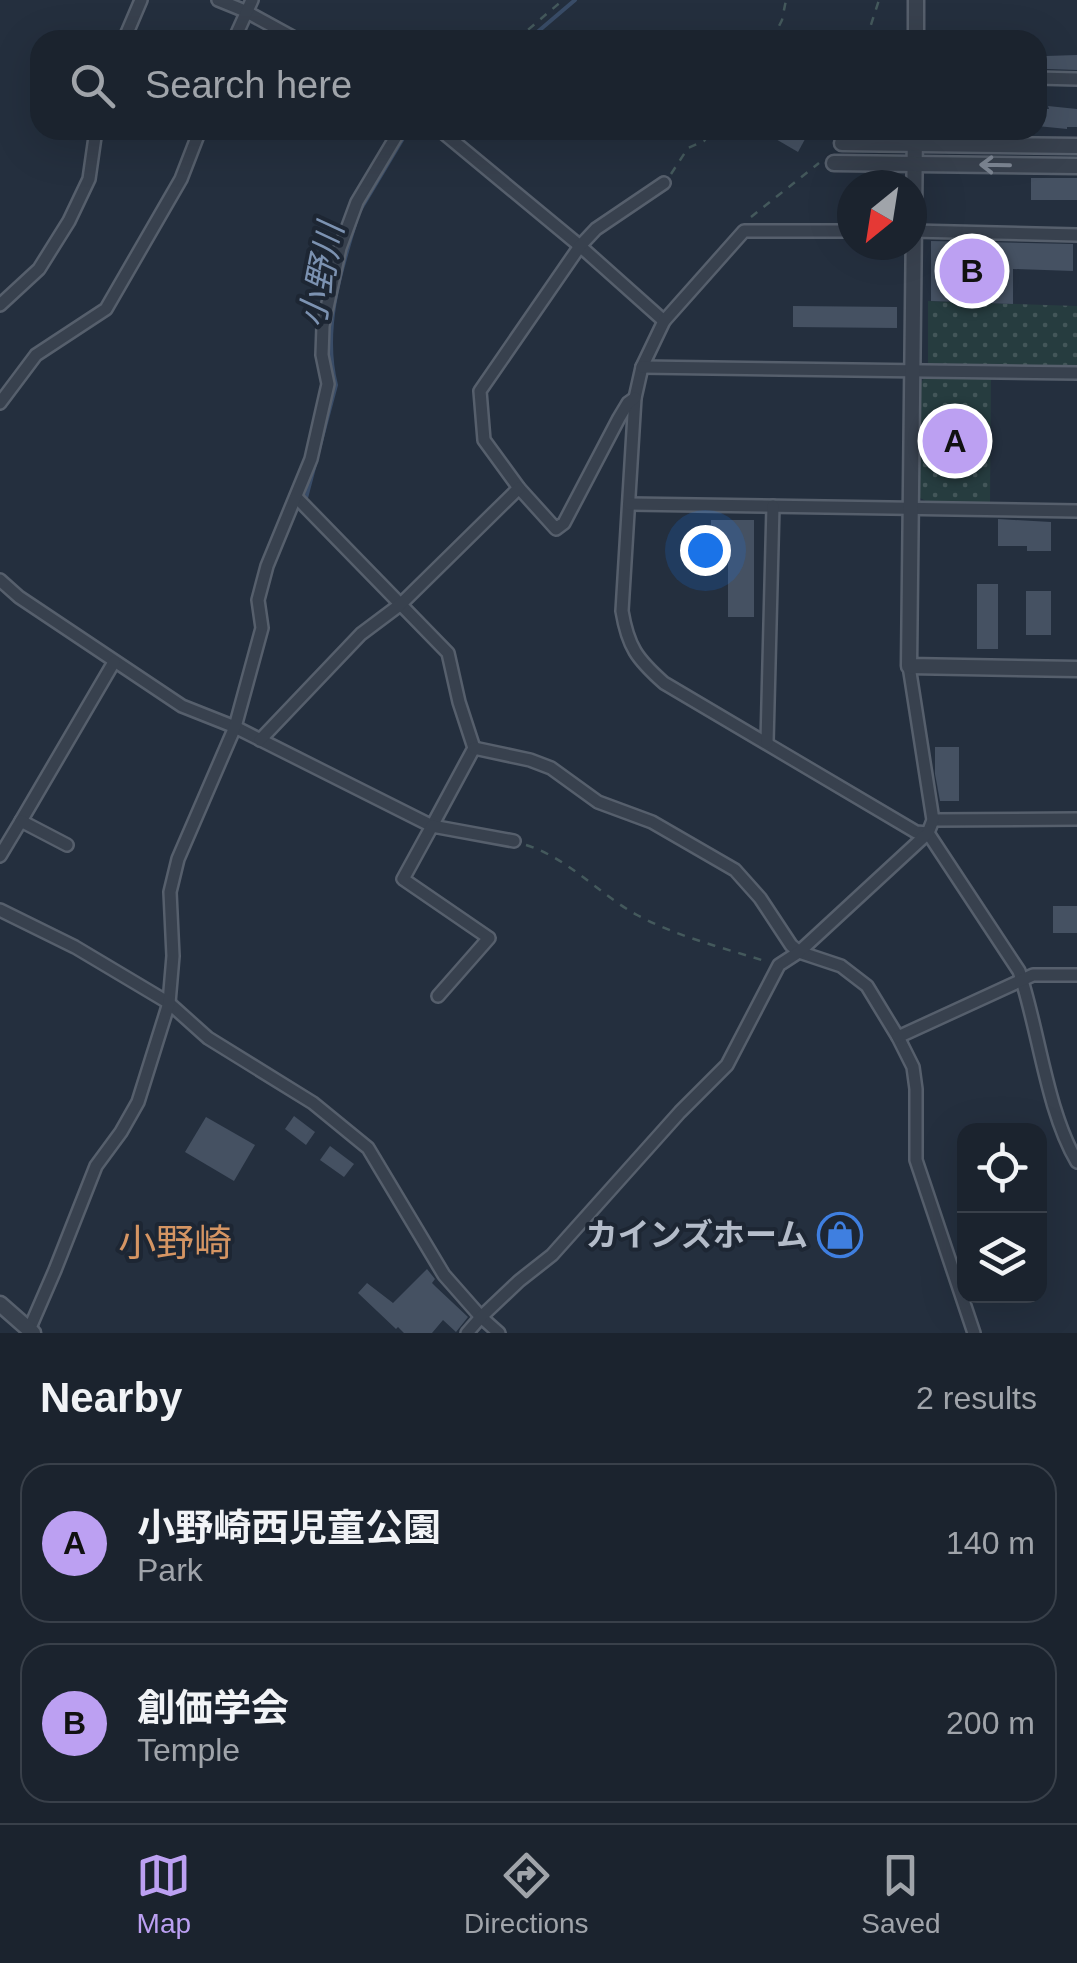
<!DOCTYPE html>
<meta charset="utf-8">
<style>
body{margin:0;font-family:Arial,"Noto Sans JP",sans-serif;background:#242b36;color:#f1f3f6}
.controls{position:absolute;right:30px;bottom:30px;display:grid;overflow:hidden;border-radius:20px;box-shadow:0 10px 40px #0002}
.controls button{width:90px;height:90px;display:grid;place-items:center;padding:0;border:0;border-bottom:2px solid #39404a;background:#1b232e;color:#f1f3f6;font:50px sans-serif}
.compass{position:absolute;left:837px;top:170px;width:90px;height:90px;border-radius:50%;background:#1b232e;box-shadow:0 10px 40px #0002;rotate:210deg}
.you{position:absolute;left:705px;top:550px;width:35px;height:35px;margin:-25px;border:8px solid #fff;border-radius:50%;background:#1a73e8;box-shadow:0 0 0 15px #1a73e833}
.badge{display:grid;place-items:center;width:65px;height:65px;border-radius:50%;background:#bca0f2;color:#111;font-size:32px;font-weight:700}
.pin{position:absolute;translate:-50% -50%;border:5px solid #fff;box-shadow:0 2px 10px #0006}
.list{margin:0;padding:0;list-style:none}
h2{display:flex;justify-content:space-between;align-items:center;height:130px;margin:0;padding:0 40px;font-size:42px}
h2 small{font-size:32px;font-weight:400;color:#a0a4aa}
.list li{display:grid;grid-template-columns:65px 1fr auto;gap:30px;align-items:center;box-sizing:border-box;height:160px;margin:0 20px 20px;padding:0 20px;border:2px solid #39404a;border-radius:30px}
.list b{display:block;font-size:38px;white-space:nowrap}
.list p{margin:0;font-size:32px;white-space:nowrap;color:#a0a4aa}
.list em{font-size:32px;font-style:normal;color:#a0a4aa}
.icon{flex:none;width:55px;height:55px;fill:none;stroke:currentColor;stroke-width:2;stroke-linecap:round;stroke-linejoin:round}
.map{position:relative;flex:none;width:1077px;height:1333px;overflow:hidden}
.search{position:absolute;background:#1b232e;box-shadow:0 10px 40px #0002;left:30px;right:30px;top:30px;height:110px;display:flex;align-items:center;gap:25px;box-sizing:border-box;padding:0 35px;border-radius:30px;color:#a0a4aa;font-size:38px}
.sheet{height:490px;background:#1b232e}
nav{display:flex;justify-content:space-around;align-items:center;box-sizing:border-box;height:140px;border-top:2px solid #39404a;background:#1b232e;font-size:28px;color:#a0a4aa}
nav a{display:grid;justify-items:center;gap:5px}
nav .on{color:#bca0f2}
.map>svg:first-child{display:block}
.grass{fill:url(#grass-dots)}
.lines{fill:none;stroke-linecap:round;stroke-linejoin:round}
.stream{stroke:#394c67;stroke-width:4}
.building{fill:#455162}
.minor-casing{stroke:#565f6c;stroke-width:16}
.tertiary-casing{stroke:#565f6c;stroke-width:19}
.path{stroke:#44595c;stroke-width:2.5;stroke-dasharray:8 8;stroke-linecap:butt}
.minor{stroke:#38414e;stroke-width:11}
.tertiary{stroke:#38414e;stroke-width:14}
.oneway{stroke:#7c8592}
.labels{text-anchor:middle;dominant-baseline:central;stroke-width:8;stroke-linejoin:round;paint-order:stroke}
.poi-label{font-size:32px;font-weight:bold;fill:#b4bcc9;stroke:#1d2633;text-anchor:end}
.water-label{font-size:35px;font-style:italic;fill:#7c92b1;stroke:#1d2633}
.quarter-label{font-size:38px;fill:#d59563;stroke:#1d2633}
</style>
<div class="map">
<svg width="1077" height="1333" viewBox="0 0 1077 1333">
<defs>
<pattern id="grass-dots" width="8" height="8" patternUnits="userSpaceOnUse" patternTransform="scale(2.5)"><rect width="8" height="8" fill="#263c3f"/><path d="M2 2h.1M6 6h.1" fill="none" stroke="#435659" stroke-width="1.8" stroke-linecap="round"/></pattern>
</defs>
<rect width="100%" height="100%" fill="#242f3e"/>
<g class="grass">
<path d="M928 301 1077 306V369L928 366Z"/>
<path d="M925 377 991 378 990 503 926 501 920 498V384Z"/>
</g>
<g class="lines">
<g class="stream">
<path d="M528 40 575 0"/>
<path d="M359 212 408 130"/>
<path d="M306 498 336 385C322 330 340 273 356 221"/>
</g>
</g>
<g class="building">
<path d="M1077 55V70L1047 69 1046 56Z"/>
<path d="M1048 106 1077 109V127H1067V129L1037 126V109H1049Z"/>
<path d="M778 130H810L798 152 774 138Z"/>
<rect x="1031" y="178" width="46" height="22"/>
<path d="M931 241 1073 244V271L1013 269V304L931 301Z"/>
<path d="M793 306 897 307V328L793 327Z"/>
<path d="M998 519 1051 522V551H1027V546H998Z"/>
<path d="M711 520H754V617H728V539H711Z"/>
<rect x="977" y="584" width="21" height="65"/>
<rect x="1026" y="591" width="25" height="44"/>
<path d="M935 747H959V801H940L935 774Z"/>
<rect x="1053" y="906" width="24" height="27"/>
<path d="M294 1116 315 1132 306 1145 285 1129Z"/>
<path d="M206 1117 255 1145 234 1181 185 1152Z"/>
<path d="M330 1146 354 1164 344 1177 320 1160Z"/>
<path d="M427 1269 435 1279 432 1283 436 1287 468 1317 456 1332 443 1320 432 1333H404L398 1327 396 1329 358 1293 367 1283 393 1303Z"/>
</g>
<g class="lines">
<defs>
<g id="minor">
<path d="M218 0 245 11 298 40"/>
<path d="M124 40 141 0"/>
<path d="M234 40 252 0"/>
<path d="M1037 78 1077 79"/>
<path d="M440 130 580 246 664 321"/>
<path d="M852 231H744L664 321 642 367 635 398 622 611C628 647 637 659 664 683L916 832 928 833 1019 971C1039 1030 1046 1109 1077 1162"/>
<path d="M912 231 1077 235"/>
<path d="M0 305 39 269 69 221 89 179 96 130"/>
<path d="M642 367 1077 373"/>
<path d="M635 398 628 403 619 418 564 523 556 529 519 488 484 440 480 391 580 246 596 229 664 183"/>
<path d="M0 403 36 355 106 309 181 179 200 130"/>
<path d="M629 504 1077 511"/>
<path d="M0 580 19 597 182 706 235 727 432 826 474 748 459 702 448 653 296 497"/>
<path d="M260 740 361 634 401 604 519 488"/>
<path d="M767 742 773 506"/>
<path d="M474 748 530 760 551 768 598 802 652 822 735 870 760 898 791 945 799 952 841 966 867 986 898 1037 913 1067 916 1089V1160L974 1333"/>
<path d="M933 820 1077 819"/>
<path d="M21 821 114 662"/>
<path d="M0 856 21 821 67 845"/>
<path d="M0 910 75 947 169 1003 208 1038 313 1103 368 1148 444 1275 481 1317 499 1333"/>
<path d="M438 996 489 938 403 879 432 826 514 841"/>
<path d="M898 1037 1033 975H1077"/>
<path d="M29 1330 55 1270 96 1166 121 1132 138 1102 169 1003 173 956 170 892 178 859 235 727 262 628 258 600 267 566 311 459 328 384 322 355 323 326 340 248 357 202 400 130"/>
<path d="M467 1333 481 1317 519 1281 552 1255 680 1112 727 1065 779 965 799 952 928 833 933 820 909 666"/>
</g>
<g id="tertiary">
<path d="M916 40V0"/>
<path d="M915 130 909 666 1077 669"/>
<path d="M842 143 1077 146"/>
<path d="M834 163 1077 166"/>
<path d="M0 1304 33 1333"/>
</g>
</defs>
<use href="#minor" class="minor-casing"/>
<use href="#tertiary" class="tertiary-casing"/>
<g class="path">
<path d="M516 40 563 0"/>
<path d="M772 40 782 20 786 0"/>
<path d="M866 40 879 0"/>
<path d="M671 174 688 148 704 141 713 130"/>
<path d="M751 217 819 163"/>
<path d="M526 845C568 858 599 894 637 915 678 937 724 948 768 962"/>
</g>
<use href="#minor" class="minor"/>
<use href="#tertiary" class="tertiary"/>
</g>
<defs><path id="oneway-shaft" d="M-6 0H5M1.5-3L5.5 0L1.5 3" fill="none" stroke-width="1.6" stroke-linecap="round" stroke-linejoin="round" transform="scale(2.5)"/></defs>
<use class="oneway" href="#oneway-shaft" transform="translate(995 165) rotate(-179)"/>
<defs>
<symbol id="shop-ring" viewBox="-11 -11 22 22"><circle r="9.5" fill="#1d2633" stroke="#3f7fe0" stroke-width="1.5"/><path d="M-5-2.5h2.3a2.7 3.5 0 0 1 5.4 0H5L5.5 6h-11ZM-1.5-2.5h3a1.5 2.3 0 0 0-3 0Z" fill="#3f7fe0"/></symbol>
</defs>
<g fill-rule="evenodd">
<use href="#shop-ring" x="815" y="1210" width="50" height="50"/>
</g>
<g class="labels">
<g class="poi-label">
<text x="808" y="1235">カインズホーム</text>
</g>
<g class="water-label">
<text transform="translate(321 275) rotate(-79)">小野川</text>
</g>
<g class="quarter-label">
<text x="175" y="1243">小野崎</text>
</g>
</g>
</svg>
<div class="controls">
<button><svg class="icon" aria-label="locate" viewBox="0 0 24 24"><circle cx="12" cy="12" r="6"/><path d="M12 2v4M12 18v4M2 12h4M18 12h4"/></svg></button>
<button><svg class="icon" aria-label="layers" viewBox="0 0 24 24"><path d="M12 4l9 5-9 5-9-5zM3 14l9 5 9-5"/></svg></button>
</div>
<svg class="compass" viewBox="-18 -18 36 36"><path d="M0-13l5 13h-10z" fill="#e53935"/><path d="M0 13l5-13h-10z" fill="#a0a4aa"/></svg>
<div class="you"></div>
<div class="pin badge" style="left:955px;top:441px">A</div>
<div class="pin badge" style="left:972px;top:271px">B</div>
<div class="search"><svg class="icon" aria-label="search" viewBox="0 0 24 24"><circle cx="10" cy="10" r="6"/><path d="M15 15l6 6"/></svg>Search here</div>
</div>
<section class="sheet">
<h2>Nearby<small>2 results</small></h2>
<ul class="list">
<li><span class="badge">A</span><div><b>小野崎西児童公園</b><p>Park</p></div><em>140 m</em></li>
<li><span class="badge">B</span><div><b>創価学会</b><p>Temple</p></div><em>200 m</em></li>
</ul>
</section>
<nav>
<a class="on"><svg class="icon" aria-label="map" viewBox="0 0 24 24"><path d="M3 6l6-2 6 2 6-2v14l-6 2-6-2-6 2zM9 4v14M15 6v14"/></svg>Map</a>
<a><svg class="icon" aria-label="directions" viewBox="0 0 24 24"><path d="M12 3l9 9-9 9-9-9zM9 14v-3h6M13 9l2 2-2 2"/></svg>Directions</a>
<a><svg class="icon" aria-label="saved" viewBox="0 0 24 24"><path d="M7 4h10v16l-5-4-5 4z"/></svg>Saved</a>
</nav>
